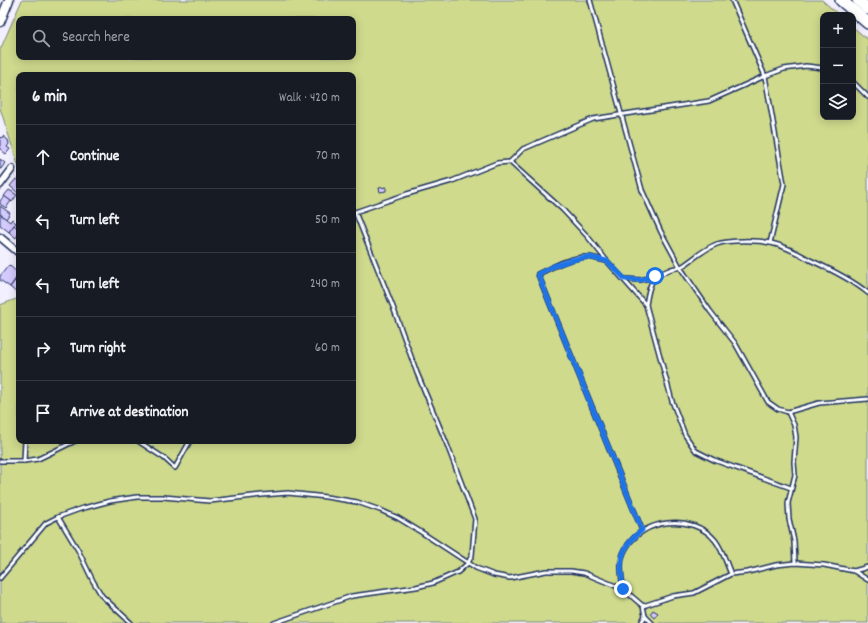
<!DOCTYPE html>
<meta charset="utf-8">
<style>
body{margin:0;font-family:Dekko,sans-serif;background:#242831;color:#f1f3f6}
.controls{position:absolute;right:12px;top:12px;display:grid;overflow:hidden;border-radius:8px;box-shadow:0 2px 10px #0003}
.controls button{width:36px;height:36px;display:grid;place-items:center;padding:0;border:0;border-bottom:1px solid #363941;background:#171b24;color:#f1f3f6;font:20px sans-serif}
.stop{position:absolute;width:12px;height:12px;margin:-9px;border:3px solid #1a73e8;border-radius:50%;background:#fff}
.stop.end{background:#1a73e8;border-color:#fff;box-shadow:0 1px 4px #0008}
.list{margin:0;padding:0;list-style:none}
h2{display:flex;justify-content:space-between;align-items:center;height:52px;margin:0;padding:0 16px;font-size:17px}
h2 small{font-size:13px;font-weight:400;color:#9ea1a6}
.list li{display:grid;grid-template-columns:26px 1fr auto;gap:12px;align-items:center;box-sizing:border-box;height:64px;padding:0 16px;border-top:1px solid #363941}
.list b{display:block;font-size:15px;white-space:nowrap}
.list em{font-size:13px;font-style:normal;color:#9ea1a6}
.icon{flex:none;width:22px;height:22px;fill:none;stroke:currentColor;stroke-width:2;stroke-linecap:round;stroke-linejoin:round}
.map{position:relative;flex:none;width:868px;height:623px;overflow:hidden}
.search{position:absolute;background:#171b24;box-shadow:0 2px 10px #0003;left:16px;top:16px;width:340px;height:44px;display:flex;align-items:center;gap:10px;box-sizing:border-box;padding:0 14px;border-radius:8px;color:#9ea1a6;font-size:15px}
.panel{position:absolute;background:#171b24;box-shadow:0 2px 10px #0003;left:16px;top:72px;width:340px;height:372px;border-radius:8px}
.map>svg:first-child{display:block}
.green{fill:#cfda8d;stroke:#758476;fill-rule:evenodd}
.building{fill:#d5cafd;stroke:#1b2f5e}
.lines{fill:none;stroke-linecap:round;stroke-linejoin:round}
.service-casing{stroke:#1b2f5e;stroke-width:6}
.minor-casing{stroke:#1b2f5e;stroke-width:9}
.tertiary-casing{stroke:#1b2f5e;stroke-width:11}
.motorway-casing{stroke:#1b2f5e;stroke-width:14}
.service{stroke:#fff;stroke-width:3}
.minor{stroke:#fff;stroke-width:6}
.tertiary{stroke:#fff;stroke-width:8}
.motorway{stroke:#fff;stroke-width:11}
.route{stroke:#1a73e8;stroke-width:5}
</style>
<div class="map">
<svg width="868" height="623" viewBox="0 0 868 623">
<rect width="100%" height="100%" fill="#f2effe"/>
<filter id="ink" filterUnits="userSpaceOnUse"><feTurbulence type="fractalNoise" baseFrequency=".025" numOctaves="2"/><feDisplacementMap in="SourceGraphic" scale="8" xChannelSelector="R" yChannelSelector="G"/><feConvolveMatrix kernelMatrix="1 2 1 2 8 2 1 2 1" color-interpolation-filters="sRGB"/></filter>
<g filter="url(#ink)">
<path class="green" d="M22 0H822L839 15H823V117H853V27L868 40V623H0V305L19 298V441H353V75H19V168L0 108V50ZM19 19H353V57H19Z"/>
<g class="building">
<path d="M3 136 8 140 9 144 7 147 10 149 6 154 0 149V137L2 138Z"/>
<path d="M0 159 5 163 1 169H0Z"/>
<path d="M16 179 19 181V194L10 186Z"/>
<path d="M386 187V191L380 192 379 188Z"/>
<path d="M9 190 17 195 12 202 4 196Z"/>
<path d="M4 196 11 201 6 208 0 204V201Z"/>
<path d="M0 206 10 213 6 219 0 214Z"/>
<path d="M0 214 10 222 12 219 16 223 9 232 0 225Z"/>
<path d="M18 224 19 233 16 238 9 232 14 225 16 227Z"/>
<path d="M9 265 19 274 10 287 0 280V276Z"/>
<path d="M19 276V295L10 287Z"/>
<path d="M653 610 658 613 654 618 650 614Z"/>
</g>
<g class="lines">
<defs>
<g id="service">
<path d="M590 0 642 190 661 232 680 267 710 311 735 343 768 402 778 409 788 412 819 403 868 399"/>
<path d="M732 0 765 76 784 184 770 243"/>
<path d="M853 82 868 97"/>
<path d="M510 162 563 210 588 237 607 261 646 305"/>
<path d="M355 212 407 194 452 181 497 163 510 162 523 149 593 119 709 101 765 76 784 69 806 66 823 68"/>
<path d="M607 261C601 260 595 258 589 257 572 256 553 267 538 274L642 530"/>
<path d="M625 279 640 280 655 277"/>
<path d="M788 412 794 425 796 437 794 462 795 475 788 503 789 519 794 541 795 563"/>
<path d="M138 441 164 458 175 468 190 441"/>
<path d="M0 461H24L38 459 75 441"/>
<path d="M24 461 25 441"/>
<path d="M791 488 714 460 696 451 685 435 672 401 646 305C649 286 650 277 669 270 673 268 677 268 681 267 693 260 703 249 717 244 728 240 759 240 771 243 785 246 798 253 810 260 830 269 851 279 868 293"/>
<path d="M58 517 78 550 93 581 102 596 131 623"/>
<path d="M854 571 868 567"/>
<path d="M0 578 46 523 58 517 80 509 110 501 137 497H163L210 501 262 495 288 493 326 497 357 502 380 510 398 518 421 532 476 568 494 575 510 578 546 571H571L584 573 623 589 643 606 673 596 694 593 731 574 748 572 776 565 795 563 824 565 854 571 868 580"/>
<path d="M623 589C622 576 618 562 625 550 641 518 693 513 715 540 723 550 726 563 731 574"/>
<path d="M645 616 652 623"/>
<path d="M274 623 352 596 416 587 433 583 458 572 468 563 472 555 475 519 446 442 417 373 393 307 355 212 353 211"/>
<path d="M641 623 645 616 643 606"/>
</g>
<g id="minor">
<path d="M0 185 12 169"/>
<path d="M0 237 19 253"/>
</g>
<path id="tertiary" d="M0 22 9 0"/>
<g id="motorway">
<path d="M841 0 868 23"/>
<path d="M858 0 868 9"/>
</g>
</defs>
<use href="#service" class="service-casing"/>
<use href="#minor" class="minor-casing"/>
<use href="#tertiary" class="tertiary-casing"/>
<use href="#motorway" class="motorway-casing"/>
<use href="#service" class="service"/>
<use href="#minor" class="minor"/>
<use href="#tertiary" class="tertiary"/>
<use href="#motorway" class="motorway"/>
</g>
</g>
<g class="lines" filter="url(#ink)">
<path class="route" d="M623 589C620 560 618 550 642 530L538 274 554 266 571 260 588 257 607 261 625 279 640 280 655 276"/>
</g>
</svg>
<div class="controls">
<button>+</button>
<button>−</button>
<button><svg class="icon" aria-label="layers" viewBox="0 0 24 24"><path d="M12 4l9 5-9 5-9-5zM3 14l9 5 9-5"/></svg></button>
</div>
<div class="stop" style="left:655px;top:276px"></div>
<div class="stop end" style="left:623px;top:589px"></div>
<div class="search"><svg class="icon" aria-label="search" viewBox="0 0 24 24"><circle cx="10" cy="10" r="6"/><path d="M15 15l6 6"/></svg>Search here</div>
<section class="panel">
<h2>6 min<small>Walk · 420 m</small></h2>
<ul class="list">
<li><svg class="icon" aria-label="ahead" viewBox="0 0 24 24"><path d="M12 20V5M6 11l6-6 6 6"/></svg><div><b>Continue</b></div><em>70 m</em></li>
<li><svg class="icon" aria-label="left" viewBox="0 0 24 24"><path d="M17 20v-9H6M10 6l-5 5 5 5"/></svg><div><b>Turn left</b></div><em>50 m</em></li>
<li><svg class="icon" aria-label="left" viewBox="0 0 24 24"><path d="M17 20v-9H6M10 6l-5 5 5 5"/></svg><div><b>Turn left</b></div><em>240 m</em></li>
<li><svg class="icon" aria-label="right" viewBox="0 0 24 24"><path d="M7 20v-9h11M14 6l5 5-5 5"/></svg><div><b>Turn right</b></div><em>60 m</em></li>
<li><svg class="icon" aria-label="arrive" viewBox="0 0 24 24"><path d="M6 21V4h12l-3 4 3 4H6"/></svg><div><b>Arrive at destination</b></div></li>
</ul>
</section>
</div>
